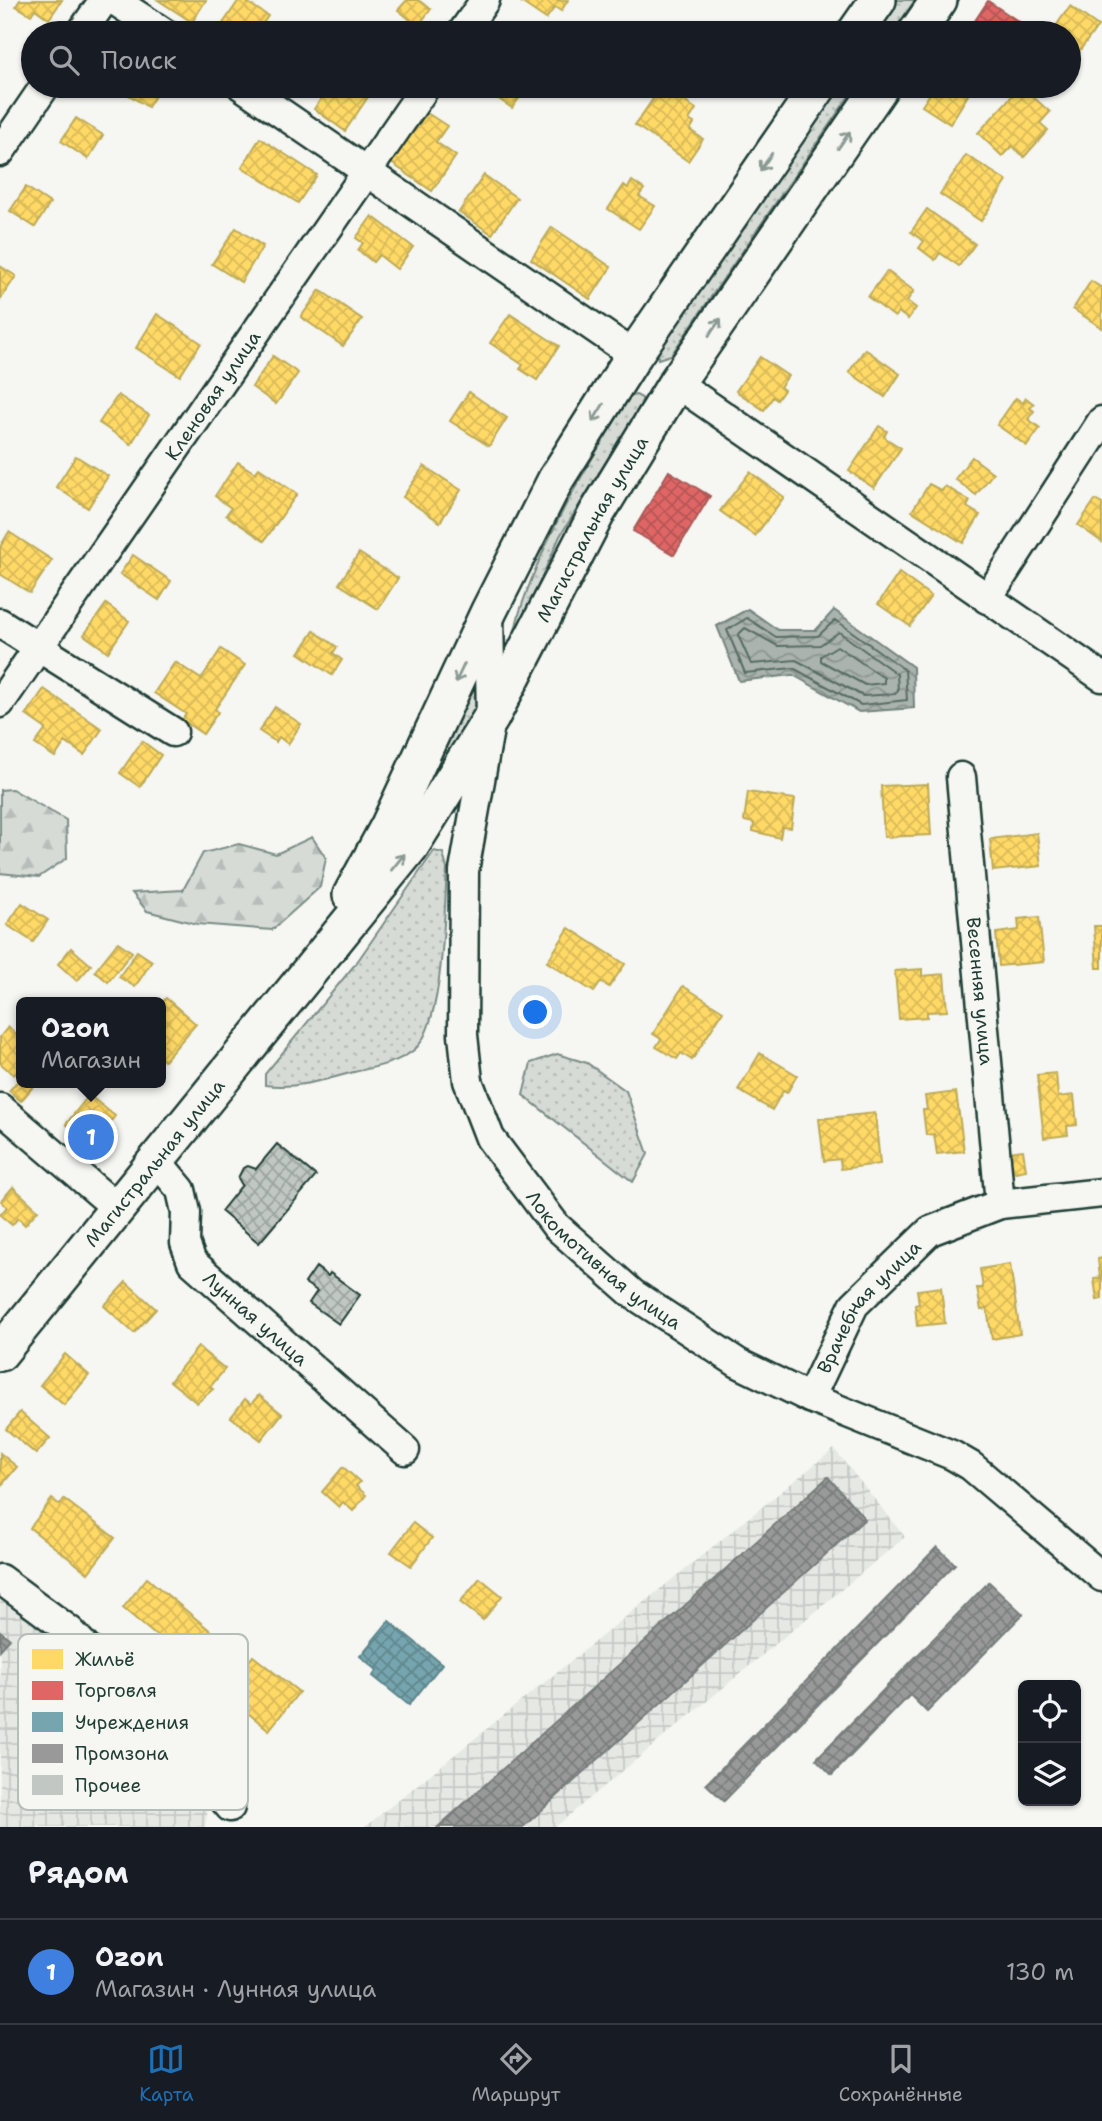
<!DOCTYPE html>
<html lang="ru">
<meta charset="utf-8">
<style>
body{margin:0;font-family:"Shantell Sans",sans-serif;background:#242831;color:#f1f3f6}
.controls{position:absolute;right:21px;bottom:21px;display:grid;overflow:hidden;border-radius:10px;box-shadow:0 2px 5px #0004}
.controls button{width:63px;height:63px;display:grid;place-items:center;padding:0;border:0;border-bottom:2px solid #363941;background:#171b24;color:#f1f3f6;font:35px sans-serif}
.you{position:absolute;left:536px;top:1013px;width:24px;height:24px;margin:-18px;border:5px solid #fff;border-radius:50%;background:#1a73e8;box-shadow:0 0 0 10px #1a73e833}
.badge{display:grid;place-items:center;width:46px;height:46px;border-radius:50%;background:#1f6fb2;color:#fff;font-size:23px;font-weight:700}
.pin{position:absolute;translate:-50% -50%;border:4px solid #fff;box-shadow:0 2px 7px #0006}
.popup{position:absolute;left:16px;top:997px;width:150px;height:91px;box-sizing:border-box;display:grid;place-content:center;border-radius:10px;background:#171b24;filter:drop-shadow(0 2px 5px #0005);font-size:23px;white-space:nowrap;color:#9ea1a6}
.popup b{font-size:26px;color:#f1f3f6}
.popup::after{content:'';position:absolute;left:50%;top:100%;margin-left:-14px;border:14px solid transparent;border-top-color:#171b24}
.list{margin:0;padding:0;list-style:none}
h2{display:flex;justify-content:space-between;align-items:center;height:91px;margin:0;padding:0 28px;font-size:30px}
h2 small{font-size:23px;font-weight:400;color:#9ea1a6}
.list li{display:grid;grid-template-columns:46px 1fr auto;gap:21px;align-items:center;box-sizing:border-box;height:105px;padding:0 28px;border-top:2px solid #363941}
.list b{display:block;font-size:26px;white-space:nowrap}
.list p{margin:0;font-size:23px;white-space:nowrap;color:#9ea1a6}
.list em{font-size:23px;font-style:normal;color:#9ea1a6}
.icon{flex:none;width:38px;height:38px;fill:none;stroke:currentColor;stroke-width:2;stroke-linecap:round;stroke-linejoin:round}
.map{position:relative;flex:none;width:1102px;height:1827px;overflow:hidden}
.search{position:absolute;background:#171b24;box-shadow:0 2px 5px #0004;left:21px;right:21px;top:21px;height:77px;display:flex;align-items:center;gap:18px;box-sizing:border-box;padding:0 24px;border-radius:38px;color:#9ea1a6;font-size:26px}
.sheet{height:196px;background:#171b24}
nav{display:flex;justify-content:space-around;align-items:center;box-sizing:border-box;height:98px;border-top:2px solid #363941;background:#171b24;font-size:19px;color:#9ea1a6}
nav a{display:grid;justify-items:center;gap:4px}
nav .on{color:#1f6fb2}
.map>svg:first-child{display:block}
.industrial{fill:url(#industrial-grid)}
.grass{fill:url(#grass-dots);stroke:#7a8c85;stroke-width:2}
.forest{fill:url(#forest-firs);stroke:#7a8c85;stroke-width:2}
.water{fill:url(#water-waves);stroke:#72847d;stroke-width:2}
.homes{fill:url(#homes-cross-hatch);stroke:#bcaa57;stroke-width:2}
.shops{fill:url(#shops-cross-hatch);stroke:#a65a57;stroke-width:2}
.public{fill:url(#public-cross-hatch);stroke:#5c868a;stroke-width:2}
.industry{fill:url(#industry-cross-hatch);stroke:#747d7b;stroke-width:2}
.lines{fill:none;stroke-linecap:round;stroke-linejoin:round}
.shore{stroke:#576c65;stroke-width:2}
.building{fill:url(#building-cross-hatch);stroke:#1f3d34;stroke-width:2}
.minor-casing{stroke:#1f3d34;stroke-width:33}
.major-casing{stroke:#1f3d34;stroke-width:40}
.minor{stroke:#f6f6f2;stroke-width:28}
.major{stroke:#f6f6f2;stroke-width:35}
.oneway{stroke:#8a9a93}
.labels{text-anchor:middle;dominant-baseline:central;stroke-width:7;stroke-linejoin:round;paint-order:stroke}
.street-label{font-size:19px;fill:#1f3d34;stroke:#f6f6f2}
.key{fill:#f6f6f2;stroke:#b6beb9;stroke-width:2}
.key-label{font-size:19px;fill:#1f3d34}
</style>
<div class="map">
<svg width="1102" height="1827" viewBox="0 0 1102 1827">
<defs>
<pattern id="industrial-grid" width="8" height="8" patternUnits="userSpaceOnUse" patternTransform="scale(1.75)"><rect width="8" height="8" fill="#e6e8e4"/><path d="M0 4h8M4 0v8" fill="none" stroke="#c5c8c4"/></pattern>
<pattern id="grass-dots" width="8" height="8" patternUnits="userSpaceOnUse" patternTransform="scale(1.75)"><rect width="8" height="8" fill="#d6dbd6"/><path d="M2 2h.1M6 6h.1" fill="none" stroke="#b7bdb8" stroke-width="1.8" stroke-linecap="round"/></pattern>
<pattern id="forest-firs" width="22" height="20" patternUnits="userSpaceOnUse" patternTransform="scale(1.75)"><rect width="22" height="20" fill="#d6dbd6"/><path d="M5 1l3.5 6h-7zM16 11l3.5 6h-7z" fill="#b7bdb8"/></pattern>
<pattern id="water-waves" width="16" height="10" patternUnits="userSpaceOnUse" patternTransform="scale(1.75)"><rect width="16" height="10" fill="#aab3ae"/><path d="M0 5q4-4 8 0t8 0" fill="none" stroke="#8a938e"/></pattern>
<pattern id="homes-cross-hatch" width="8" height="8" patternUnits="userSpaceOnUse" patternTransform="scale(1.75)"><rect width="8" height="8" fill="#ffd966"/><path d="M0 0l8 8M0 8l8-8" fill="none" stroke="#dabb59"/></pattern>
<pattern id="shops-cross-hatch" width="8" height="8" patternUnits="userSpaceOnUse" patternTransform="scale(1.75)"><rect width="8" height="8" fill="#e06666"/><path d="M0 0l8 8M0 8l8-8" fill="none" stroke="#b55555"/></pattern>
<pattern id="public-cross-hatch" width="8" height="8" patternUnits="userSpaceOnUse" patternTransform="scale(1.75)"><rect width="8" height="8" fill="#76a5af"/><path d="M0 0l8 8M0 8l8-8" fill="none" stroke="#60888f"/></pattern>
<pattern id="industry-cross-hatch" width="8" height="8" patternUnits="userSpaceOnUse" patternTransform="scale(1.75)"><rect width="8" height="8" fill="#999"/><path d="M0 0l8 8M0 8l8-8" fill="none" stroke="#7c7e7e"/></pattern>
<pattern id="building-cross-hatch" width="8" height="8" patternUnits="userSpaceOnUse" patternTransform="scale(1.75)"><rect width="8" height="8" fill="#c1c8c3"/><path d="M0 0l8 8M0 8l8-8" fill="none" stroke="#9ca49f"/></pattern>
</defs>
<rect width="100%" height="100%" fill="#f6f6f2"/>
<filter id="ink" filterUnits="userSpaceOnUse"><feTurbulence type="fractalNoise" baseFrequency=".0143" numOctaves="2"/><feDisplacementMap in="SourceGraphic" scale="14" xChannelSelector="R" yChannelSelector="G"/><feConvolveMatrix kernelMatrix="1 2 1 2 8 2 1 2 1" color-interpolation-filters="sRGB"/></filter>
<g filter="url(#ink)">
<g class="industrial">
<path d="M834 1449 905 1537 555 1827H365Z"/>
<path d="M0 1597 68 1651 209 1801 205 1827H0Z"/>
</g>
<g class="grass">
<path d="M897 0H915L892 33H874Z"/>
<path d="M838 86H856L671 355 658 359 659 346Z"/>
<path d="M636 395 642 398V405L560 536 514 640C516 618 524 599 532 578 557 513 594 455 630 396Z"/>
<path d="M478 663 477 707 409 815Z"/>
<path d="M434 851 443 853 447 869C444 910 444 1026 414 1050 396 1064 375 1067 354 1072 325 1080 295 1089 265 1085V1074L357 962Z"/>
<path d="M557 1054 587 1063 626 1091 648 1154 633 1182 523 1095 531 1063Z"/>
</g>
<g class="forest">
<path d="M12 789 66 820 67 858 39 877 0 873V790Z"/>
<path d="M312 837 326 858 320 887 272 930 197 924 147 911 132 893 183 890 203 853 239 844 276 854Z"/>
</g>
<path class="water" d="M748 609 778 630H816L834 610 913 667 914 708 859 712 793 675 739 681 717 626Z"/>
<g class="homes">
<path d="M20 0H62L49 19 35 9 31 15 16 6Z"/>
<path d="M158 0H206L192 22Z"/>
<path d="M239 0H244L268 16 256 33H235L222 25Z"/>
<path d="M407 0H418L431 9 418 26 398 10Z"/>
<path d="M518 0H568L561 11 555 7 546 19Z"/>
<path d="M1070 6 1098 26 1074 58 1069 54V33H1051Z"/>
<path d="M115 86H161L148 107Z"/>
<path d="M330 86H371L374 88 345 131 314 109Z"/>
<path d="M480 86H528L512 108Z"/>
<path d="M662 86 696 109 689 120 694 123 690 130 703 139 688 161 635 125Z"/>
<path d="M935 86H953L968 95 950 124 922 106Z"/>
<path d="M1021 86 1050 112 1040 123 1048 130 1024 157 1012 146 1002 156 978 133Z"/>
<path d="M424 111 447 126 436 142 456 156 432 191 390 162Z"/>
<path d="M76 118 103 135 88 159 61 141Z"/>
<path d="M260 138 317 175 298 203 242 167Z"/>
<path d="M966 155 1007 181 981 221 940 194Z"/>
<path d="M484 175 517 198 492 234 459 212Z"/>
<path d="M632 181 644 189 639 196 655 206 639 229 608 209 624 185 628 188Z"/>
<path d="M26 187 50 203 35 227 10 211Z"/>
<path d="M927 209 975 244 959 266 940 253 935 260 919 248 924 241 911 232Z"/>
<path d="M372 216 413 247 397 269 379 255 373 262 358 250 363 243 356 238Z"/>
<path d="M552 227 611 267 590 299 531 259Z"/>
<path d="M236 228 263 246 241 282 212 264Z"/>
<path d="M0 266 16 276 0 300Z"/>
<path d="M887 271 914 291 907 301 916 308 908 319 898 312 895 317 868 297Z"/>
<path d="M1091 281 1102 288V328L1073 309Z"/>
<path d="M320 290 362 319 343 346 301 317Z"/>
<path d="M157 314 201 343 180 376 136 348Z"/>
<path d="M510 314 559 346 537 380 520 369 523 365 490 343Z"/>
<path d="M865 349 900 374 885 397 849 372Z"/>
<path d="M273 356 298 373 276 404 252 387Z"/>
<path d="M760 357 788 376 780 387 784 390 777 400 773 397 764 410 736 391Z"/>
<path d="M469 392 507 418 489 446 450 421Z"/>
<path d="M118 395 149 415 131 444 99 423Z"/>
<path d="M1016 398 1023 403 1026 398 1034 404 1030 408 1034 411 1028 419 1040 428 1027 446 997 425Z"/>
<path d="M879 426 887 431 884 437 901 448 874 488 849 471Z"/>
<path d="M76 456 108 476 88 508 56 487Z"/>
<path d="M972 457 993 473 976 495 955 479Z"/>
<path d="M238 462 255 473 259 468 297 494 264 541 226 515 231 508 215 496Z"/>
<path d="M424 466 461 490 440 522 403 497Z"/>
<path d="M750 472 784 497 755 536 720 511Z"/>
<path d="M929 484 942 491 945 486 970 501 967 507 980 515 963 543 912 511Z"/>
<path d="M1095 500 1102 504V542L1078 525Z"/>
<path d="M9 532 52 560 30 593 0 574V547Z"/>
<path d="M359 553 398 578 378 609 339 584Z"/>
<path d="M133 555 171 581 159 600 120 574Z"/>
<path d="M899 573 931 596 910 626 878 604Z"/>
<path d="M106 604 129 621 108 652 84 635Z"/>
<path d="M314 631 337 647 333 653 342 660 332 675 299 653Z"/>
<path d="M221 649 245 665 215 709 218 712 203 734 182 720 186 714 154 693 175 662 201 679Z"/>
<path d="M44 689 102 729 84 755 65 742 55 757 35 744 46 729 26 715Z"/>
<path d="M275 707 301 724 288 744 279 737 276 742 259 731Z"/>
<path d="M142 741 161 755 140 787 120 773Z"/>
<path d="M928 784 931 835 884 837 881 786Z"/>
<path d="M748 792 795 799 791 828 782 827 780 838 753 831 754 823 744 821Z"/>
<path d="M1037 833 1041 866 993 871 990 839Z"/>
<path d="M22 903 48 920 33 942 7 925Z"/>
<path d="M1039 917 1044 962 999 966 996 933 1019 930 1018 919Z"/>
<path d="M1094 926H1102V968H1097Z"/>
<path d="M569 928 625 964 609 987 601 982 594 992 547 962Z"/>
<path d="M118 942 132 952 108 982 95 971Z"/>
<path d="M71 948 91 965 77 981 58 964Z"/>
<path d="M137 951 152 961 135 987 119 977Z"/>
<path d="M922 969V976L944 974 947 1011 927 1012V1017L899 1019 895 971Z"/>
<path d="M683 986 723 1011 692 1060 681 1053 677 1059 656 1047 661 1039 653 1034Z"/>
<path d="M166 998 196 1024 164 1061 161 1058V1004Z"/>
<path d="M8 1027 21 1038V1067L14 1075 0 1063V1037Z"/>
<path d="M760 1053 797 1075 787 1093 783 1091 772 1110 738 1090Z"/>
<path d="M1056 1073 1058 1097 1074 1095 1077 1125 1067 1126 1068 1135 1044 1138 1037 1075Z"/>
<path d="M21 1077V1083H36L21 1101 9 1091Z"/>
<path d="M956 1092 964 1151 937 1154 934 1134 926 1135 923 1110H927L925 1096Z"/>
<path d="M89 1095 115 1116 92 1145 66 1124Z"/>
<path d="M875 1113 880 1164 841 1169 840 1159 824 1161 819 1119Z"/>
<path d="M1023 1150 1026 1170 1010 1173 1007 1152Z"/>
<path d="M13 1187 38 1210 25 1225 18 1218 12 1225 0 1215 7 1207 1 1201Z"/>
<path d="M1102 1258V1299L1097 1300 1094 1279 1100 1278 1098 1259Z"/>
<path d="M1010 1264 1020 1334 992 1339 987 1309 981 1310 977 1288H983L980 1269Z"/>
<path d="M126 1282 156 1309 134 1333 104 1306Z"/>
<path d="M941 1287 945 1323 917 1326 915 1305 919 1304 917 1290Z"/>
<path d="M198 1347 225 1369 210 1387 213 1389 197 1403 170 1381Z"/>
<path d="M65 1354 89 1375 64 1405 40 1385Z"/>
<path d="M259 1395 282 1414 261 1440 231 1417 245 1399 251 1404Z"/>
<path d="M20 1412 50 1438 36 1454 6 1429Z"/>
<path d="M0 1453 17 1467 0 1487Z"/>
<path d="M343 1467 360 1482 356 1486 366 1495 353 1511 343 1502 339 1507 322 1492Z"/>
<path d="M52 1499 60 1505 64 1499 115 1538 88 1573 30 1528Z"/>
<path d="M413 1523 432 1538 411 1566 391 1552Z"/>
<path d="M147 1578 213 1633 189 1663 123 1608Z"/>
<path d="M480 1578 502 1596 483 1620 460 1602Z"/>
<path d="M253 1656 299 1692 269 1730 223 1693Z"/>
</g>
<g class="shops">
<path d="M988 1 1036 33H967Z"/>
<path d="M669 471 710 496 674 555 633 531Z"/>
</g>
<path class="public" d="M389 1621 442 1664 409 1705 373 1676 377 1670 360 1656Z"/>
<g class="industry">
<path d="M828 1477 865 1519 523 1827H438Z"/>
<path d="M937 1547 955 1564 724 1801 706 1784Z"/>
<path d="M989 1582 1023 1614 927 1712 910 1695 832 1775 816 1759Z"/>
<path d="M0 1631 10 1639 0 1650Z"/>
</g>
<g class="lines">
<g class="shore">
<path d="M747 618 776 637 818 636 834 621H837L905 670 907 700 861 705 793 668 745 673 727 630Z"/>
<path d="M745 628 778 646 820 645 839 632 897 674 898 691 895 694 863 696 796 660 751 664 738 635Z"/>
<path d="M837 646 884 678V683L865 685 821 661V656Z"/>
</g>
</g>
<g class="building">
<path d="M277 1144 316 1176 259 1243 221 1211 242 1185 238 1178 243 1168 248 1166 256 1169Z"/>
<path d="M316 1267 328 1276 330 1273 360 1295 339 1324 309 1303 317 1291 305 1283Z"/>
</g>
<g class="lines">
<defs>
<g id="minor">
<path d="M114 0 164 33"/>
<path d="M81 33 104 0"/>
<path d="M462 33 485 0"/>
<path d="M242 86 634 355"/>
<path d="M0 152 45 86"/>
<path d="M676 383 1102 677"/>
<path d="M987 599 1102 421"/>
<path id="s1" d="M489 615 491 718 464 871 463 1035 468 1081 490 1138 556 1226 633 1294 738 1363 810 1398 952 1455 971 1466 1102 1577"/>
<path d="M0 623 173 732"/>
<path id="s2" d="M0 703 426 86"/>
<path id="s3" d="M961 777 1000 1204"/>
<path d="M0 1108 117 1208"/>
<path id="s4" d="M156 1160 181 1190 186 1212 185 1243 192 1262 405 1450"/>
<path id="s5" d="M810 1398 854 1305 930 1231 1000 1204 1102 1193"/>
<path d="M0 1579 70 1631 176 1742 230 1807"/>
</g>
<g id="major">
<path d="M855 33 878 0"/>
<path d="M916 33 939 0"/>
<path d="M351 895 389 825 489 611 556 479 634 355 819 86"/>
<path id="s6" d="M0 1353 411 846 491 718 597 513 676 383 881 86"/>
</g>
</defs>
<use href="#minor" class="minor-casing"/>
<use href="#major" class="major-casing"/>
<use href="#minor" class="minor"/>
<use href="#major" class="major"/>
</g>
<defs><path id="oneway-shaft" d="M-6 0H5M1.5-3L5.5 0L1.5 3" fill="none" stroke-width="1.6" stroke-linecap="round" stroke-linejoin="round" transform="scale(1.75)"/></defs>
<g class="oneway">
<use href="#oneway-shaft" transform="translate(844 140) rotate(-55)"/>
<use href="#oneway-shaft" transform="translate(766 162) rotate(124)"/>
<use href="#oneway-shaft" transform="translate(715 327) rotate(-55)"/>
<use href="#oneway-shaft" transform="translate(598 413) rotate(122)"/>
<use href="#oneway-shaft" transform="translate(460 673) rotate(115)"/>
<use href="#oneway-shaft" transform="translate(398 862) rotate(-51)"/>
</g>
</g>
<g class="labels">
<g class="street-label">
<text stroke="none"><textPath href="#s2" startOffset="374">Кленовая улица</textPath></text>
<text stroke="none"><textPath href="#s6" startOffset="1018">Магистральная улица</textPath></text>
<text stroke="none"><textPath href="#s3" startOffset="215">Весенняя улица</textPath></text>
<text stroke="none"><textPath href="#s6" startOffset="245">Магистральная улица</textPath></text>
<text stroke="none"><textPath href="#s1" startOffset="698">Локомотивная улица</textPath></text>
<text stroke="none"><textPath href="#s5" startOffset="110">Врачебная улица</textPath></text>
<text stroke="none"><textPath href="#s4" startOffset="198">Лунная улица</textPath></text>
</g>
</g>
<rect x="18" y="1634" width="230" height="176" rx="10" class="key"/>
<rect x="32" y="1649" width="31" height="20" fill="#ffd966"/>
<rect x="32" y="1681" width="31" height="19" fill="#e06666"/>
<rect x="32" y="1712" width="31" height="20" fill="#76a5af"/>
<rect x="32" y="1744" width="31" height="19" fill="#999"/>
<rect x="32" y="1775" width="31" height="20" fill="#c1c8c3"/>
<g class="key-label">
<text x="75" y="1666">Жильё</text>
<text x="75" y="1697">Торговля</text>
<text x="75" y="1729">Учреждения</text>
<text x="75" y="1760">Промзона</text>
<text x="75" y="1792">Прочее</text>
</g>
</svg>
<div class="controls">
<button><svg class="icon" aria-label="locate" viewBox="0 0 24 24"><circle cx="12" cy="12" r="6"/><path d="M12 2v4M12 18v4M2 12h4M18 12h4"/></svg></button>
<button><svg class="icon" aria-label="layers" viewBox="0 0 24 24"><path d="M12 4l9 5-9 5-9-5zM3 14l9 5 9-5"/></svg></button>
</div>
<div class="you"></div>
<div class="pin badge" style="left:91px;top:1137px;background:#3f7fe0">1</div>
<div class="popup"><b>Ozon</b>Магазин</div>
<div class="search"><svg class="icon" aria-label="search" viewBox="0 0 24 24"><circle cx="10" cy="10" r="6"/><path d="M15 15l6 6"/></svg>Поиск</div>
</div>
<section class="sheet">
<h2>Рядом<small></small></h2>
<ul class="list">
<li><span class="badge" style="background:#3f7fe0">1</span><div><b>Ozon</b><p>Магазин · Лунная улица</p></div><em>130 m</em></li>
</ul>
</section>
<nav>
<a class="on"><svg class="icon" aria-label="map" viewBox="0 0 24 24"><path d="M3 6l6-2 6 2 6-2v14l-6 2-6-2-6 2zM9 4v14M15 6v14"/></svg>Карта</a>
<a><svg class="icon" aria-label="directions" viewBox="0 0 24 24"><path d="M12 3l9 9-9 9-9-9zM9 14v-3h6M13 9l2 2-2 2"/></svg>Маршрут</a>
<a><svg class="icon" aria-label="saved" viewBox="0 0 24 24"><path d="M7 4h10v16l-5-4-5 4z"/></svg>Сохранённые</a>
</nav>
